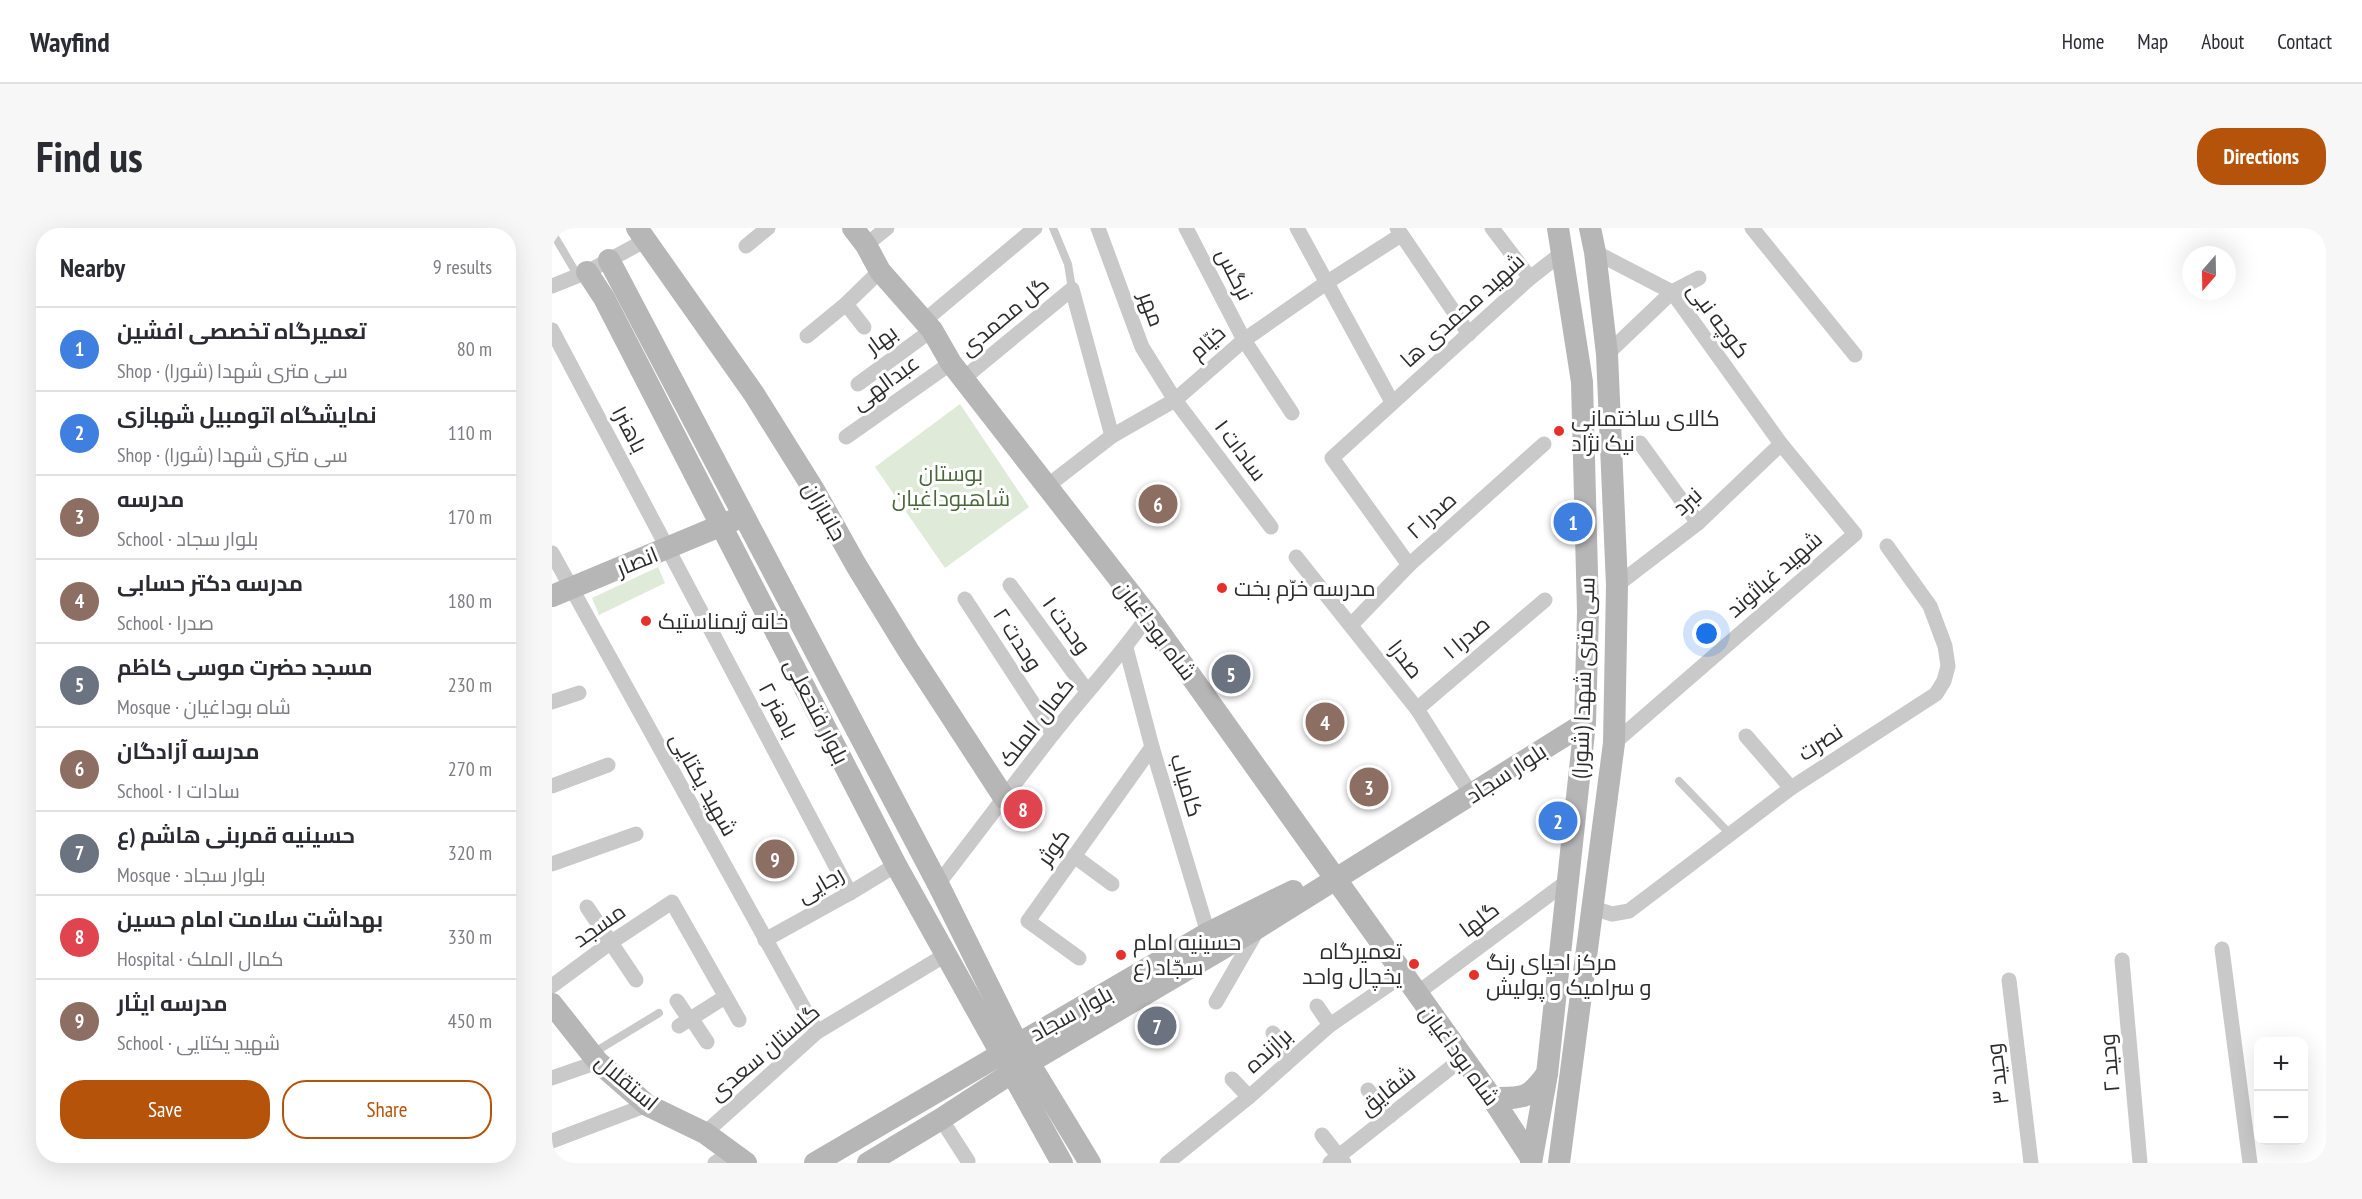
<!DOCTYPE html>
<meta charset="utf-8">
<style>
body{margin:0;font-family:"PT Sans Narrow",Cairo,sans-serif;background:#f7f7f7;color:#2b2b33}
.controls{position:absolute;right:18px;bottom:18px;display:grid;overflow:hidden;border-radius:12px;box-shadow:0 6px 24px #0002}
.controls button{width:54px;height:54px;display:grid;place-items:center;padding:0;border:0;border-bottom:2px solid #e1e1e2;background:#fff;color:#2b2b33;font:30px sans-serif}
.compass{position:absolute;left:1630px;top:18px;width:54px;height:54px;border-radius:50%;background:#fff;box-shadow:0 6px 24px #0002;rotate:200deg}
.you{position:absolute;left:1155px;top:406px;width:21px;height:21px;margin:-15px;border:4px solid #fff;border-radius:50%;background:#1a73e8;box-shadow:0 0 0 9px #1a73e833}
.badge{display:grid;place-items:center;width:39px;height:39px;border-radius:50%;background:#b45309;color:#fff;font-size:20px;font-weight:700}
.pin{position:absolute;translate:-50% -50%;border:3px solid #fff;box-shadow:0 2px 6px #0006}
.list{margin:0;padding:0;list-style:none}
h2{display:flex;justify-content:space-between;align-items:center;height:78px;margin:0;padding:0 24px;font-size:26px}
h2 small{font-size:20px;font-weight:400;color:#7c7c81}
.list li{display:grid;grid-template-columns:39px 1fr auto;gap:18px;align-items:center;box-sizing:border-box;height:84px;padding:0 24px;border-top:2px solid #e1e1e2}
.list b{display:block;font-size:22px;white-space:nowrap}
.list p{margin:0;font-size:20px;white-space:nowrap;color:#7c7c81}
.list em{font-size:20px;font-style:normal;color:#7c7c81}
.actions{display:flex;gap:12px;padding:18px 24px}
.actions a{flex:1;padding:14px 0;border:2px solid #b45309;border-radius:24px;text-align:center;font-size:21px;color:#b45309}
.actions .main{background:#b45309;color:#fff}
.map{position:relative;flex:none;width:1774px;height:935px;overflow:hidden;border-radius:24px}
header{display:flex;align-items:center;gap:36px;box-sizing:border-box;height:84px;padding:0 30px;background:#fff;border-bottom:2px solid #e1e1e2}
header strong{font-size:28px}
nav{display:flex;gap:33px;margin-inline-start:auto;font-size:21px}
.intro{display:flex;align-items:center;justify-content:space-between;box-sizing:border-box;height:144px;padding:0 36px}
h1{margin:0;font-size:42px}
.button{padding:15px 27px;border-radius:24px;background:#b45309;color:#fff;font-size:21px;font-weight:700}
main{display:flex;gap:36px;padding:0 36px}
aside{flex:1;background:#fff;border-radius:24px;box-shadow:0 6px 24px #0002}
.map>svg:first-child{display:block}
.green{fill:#e0ead8}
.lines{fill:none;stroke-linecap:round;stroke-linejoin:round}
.lane{stroke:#c9c9c9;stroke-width:8}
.street{stroke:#c9c9c9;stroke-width:15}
.secondary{stroke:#b6b6b6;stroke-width:22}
.poi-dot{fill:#e5302b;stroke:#fff;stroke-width:2}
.labels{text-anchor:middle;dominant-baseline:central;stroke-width:6;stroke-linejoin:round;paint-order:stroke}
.street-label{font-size:22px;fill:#2c2c2c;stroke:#fff}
.poi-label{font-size:22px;fill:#2c2c2c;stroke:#fff;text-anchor:start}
.park-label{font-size:22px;fill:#4a673a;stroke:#fff}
</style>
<header>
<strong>Wayfind</strong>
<nav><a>Home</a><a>Map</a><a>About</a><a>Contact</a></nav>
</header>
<div class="intro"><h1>Find us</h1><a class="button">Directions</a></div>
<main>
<aside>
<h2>Nearby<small>9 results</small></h2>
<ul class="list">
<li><span class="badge" style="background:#3f7fe0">1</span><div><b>تعمیرگاه تخصصی افشین</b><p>Shop · سی متری شهدا (شورا)</p></div><em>80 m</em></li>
<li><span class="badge" style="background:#3f7fe0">2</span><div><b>نمایشگاه اتومبیل شهبازی</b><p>Shop · سی متری شهدا (شورا)</p></div><em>110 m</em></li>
<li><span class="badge" style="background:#8d6e63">3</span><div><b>مدرسه</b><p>School · بلوار سجاد</p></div><em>170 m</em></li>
<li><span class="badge" style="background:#8d6e63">4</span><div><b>مدرسه دکتر حسابی</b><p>School · صدرا</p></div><em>180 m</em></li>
<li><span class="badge" style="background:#6b7280">5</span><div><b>مسجد حضرت موسی کاظم</b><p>Mosque · شاه بوداغیان</p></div><em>230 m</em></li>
<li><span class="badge" style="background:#8d6e63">6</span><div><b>مدرسه آزادگان</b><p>School · سادات ۱</p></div><em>270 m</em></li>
<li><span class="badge" style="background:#6b7280">7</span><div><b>حسینیه قمربنی هاشم (ع</b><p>Mosque · بلوار سجاد</p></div><em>320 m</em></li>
<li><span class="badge" style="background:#e0444e">8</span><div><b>بهداشت سلامت امام حسین</b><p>Hospital · کمال الملک</p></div><em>330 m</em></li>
<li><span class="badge" style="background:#8d6e63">9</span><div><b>مدرسه ایثار</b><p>School · شهید یکتایی</p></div><em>450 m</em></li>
</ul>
<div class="actions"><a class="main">Save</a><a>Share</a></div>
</aside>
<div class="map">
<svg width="1774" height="935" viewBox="0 0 1774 935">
<rect width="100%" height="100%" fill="#fff"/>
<g class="green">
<path d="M408 176 477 279 393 340 323 239Z"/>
<path d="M106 339 113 355 47 387 40 370Z"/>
</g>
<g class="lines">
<g class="lane">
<path d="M501 0 516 36 520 61"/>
<path d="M0 4 26 48"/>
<path d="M1127 553 1178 606"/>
<path d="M41 825 107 785"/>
</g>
<g class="street">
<path d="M546 0 590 119 623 172 719 299"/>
<path d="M634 0 692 112 740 185"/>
<path d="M745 0 840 174"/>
<path d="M845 0 917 106"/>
<path d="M940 0 978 50"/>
<path d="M1200 0 1303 127"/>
<path d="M314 17 335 0"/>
<path d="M194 18 216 0"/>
<path d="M1043 24 1120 64 1229 216 1303 306 1062 515"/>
<path d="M0 58 35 44 94 12"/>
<path d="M294 76 312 99"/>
<path d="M372 93 483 0"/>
<path d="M0 102 298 665"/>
<path d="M255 108 294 76 328 43"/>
<path d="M1055 126 1120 64 1147 50"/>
<path d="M412 150 520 61 560 208"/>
<path d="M306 156 380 102"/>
<path d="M294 209 399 135"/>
<path d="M1088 215 1146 295"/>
<path d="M494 259 560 208 623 172 692 112 774 55 849 7"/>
<path d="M0 325 265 804"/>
<path d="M744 329 865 481 920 568"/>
<path d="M857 337 780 230 978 50 1010 25"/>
<path d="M458 357 535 463"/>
<path d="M1065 357 1146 295 1229 216"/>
<path d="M413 371 501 506"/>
<path d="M799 397 857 337 992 216"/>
<path d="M574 420 600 519 656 705"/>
<path d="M0 474 27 465"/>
<path d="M865 481 993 372"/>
<path d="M1194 508 1239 560"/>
<path d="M0 558 56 537"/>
<path d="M522 628 560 656"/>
<path d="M0 636 84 606"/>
<path d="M386 656C425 606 462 556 501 506 532 466 567 430 596 388"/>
<path d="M35 679 84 752"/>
<path d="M1041 680 1060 686 1077 683 1239 560 1384 466 1392 453 1396 438 1393 418 1378 378 1335 318"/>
<path d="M213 712 298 665 344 637"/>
<path d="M1670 721 1698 935"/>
<path d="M527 730 476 693 600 519"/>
<path d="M1570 732 1588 935"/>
<path d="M1457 752 1479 935"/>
<path d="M0 758 58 715 120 674 187 792"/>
<path d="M864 766 1017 652"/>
<path d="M125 773 137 791"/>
<path d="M664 774 706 701"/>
<path d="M765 778 778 797"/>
<path d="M139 790 155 814"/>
<path d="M127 798 173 769"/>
<path d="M721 805 738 831"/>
<path d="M0 850 46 834"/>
<path d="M680 851 697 869"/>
<path d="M816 862 838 888"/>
<path d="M389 891 416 933"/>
<path d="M153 905 265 804 395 726"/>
<path d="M770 907 792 935"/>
<path d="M0 913 95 877"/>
<path d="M163 935 180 924"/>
<path d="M615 935 697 869 778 797 851 747"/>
<path d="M778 935 911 830"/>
</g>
<g class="secondary">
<path d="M85 0 202 166 262 262 304 337 356 422 453 571"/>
<path d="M301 0 314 17 328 43 380 102 399 135 596 388 940 870 979 930"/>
<path d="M57 32 386 656 465 815 538 935"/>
<path d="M35 44 52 70 344 637 510 935"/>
<path d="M0 368 182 292"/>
<path d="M0 776 46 834 95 877 153 905 194 935"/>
<path d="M940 870C970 870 976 872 994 847"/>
<path d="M263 935 656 705 741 663"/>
<path d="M316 935 389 891 461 844 707 699 1033 495"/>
<path d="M979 935 995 846 1033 495 1036 384 1030 154 1006 0"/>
<path d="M1007 935 1062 515 1065 357 1055 126 1043 24 1038 0"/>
</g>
</g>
<g class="poi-dot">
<circle cx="1007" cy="203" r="6"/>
<circle cx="670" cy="360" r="6"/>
<circle cx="94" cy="393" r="6"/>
<circle cx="569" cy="727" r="6"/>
<circle cx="862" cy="736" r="6"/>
<circle cx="922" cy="747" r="6"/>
</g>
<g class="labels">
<g class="street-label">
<text transform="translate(683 46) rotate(63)">نرگس</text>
<text transform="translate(600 81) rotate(70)">مهر</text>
<text transform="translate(910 82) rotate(-42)">شهید محمدی ها</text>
<text transform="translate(452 88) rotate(-40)">گل محمدی</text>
<text transform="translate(1167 92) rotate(53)">کوچه نبی</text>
<text transform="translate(329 111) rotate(-36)">بهار</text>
<text transform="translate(655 114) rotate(-41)">خیّام</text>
<text transform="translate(333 154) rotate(-36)">عبدالهی</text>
<text transform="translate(78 201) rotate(62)">باهنر۱</text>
<text transform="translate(689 222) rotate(53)">سادات ۱</text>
<text transform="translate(1135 273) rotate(-42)">نبرد</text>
<text transform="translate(273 283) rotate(60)">جانبازان</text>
<text transform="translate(879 287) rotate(-42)">صدرا ۲</text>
<text transform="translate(85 333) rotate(-22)">انصار</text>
<text transform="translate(1222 346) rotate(-41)">شهید غیاثوند</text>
<text transform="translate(515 397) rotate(54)">وحدت ۱</text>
<text transform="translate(604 402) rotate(53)">شاه بوداغیان</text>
<text transform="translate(914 409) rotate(-40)">صدرا ۱</text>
<text transform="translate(466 411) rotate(57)">وحدت ۲</text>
<text transform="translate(854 431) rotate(52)">صدرا</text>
<text transform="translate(1031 450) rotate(-88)">سی متری شهدا (شورا)</text>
<text transform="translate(227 482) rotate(62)">باهنر ۲</text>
<text transform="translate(265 483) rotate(63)">بلوار فتحعلی</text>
<text transform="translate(484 494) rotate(-52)">کمال الملک</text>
<text transform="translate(1268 514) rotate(-33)">نصرت</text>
<text transform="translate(954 545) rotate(-33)">بلوار سجاد</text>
<text transform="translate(152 556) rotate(61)">شهید یکتایی</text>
<text transform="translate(635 557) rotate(73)">کامیاب</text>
<text transform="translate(501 619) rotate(-55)">کوثر</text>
<text transform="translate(268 656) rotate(-30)">رجایی</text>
<text transform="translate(927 691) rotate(-37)">گلها</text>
<text transform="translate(47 697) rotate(-35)">مسجد</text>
<text transform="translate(519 785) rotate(-29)">بلوار سجاد</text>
<text transform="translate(716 822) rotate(-42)">برازنده</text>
<text transform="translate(212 824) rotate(-40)">گلستان سعدی</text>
<text transform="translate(908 827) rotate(54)">شاه بوداغیان</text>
<text transform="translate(1557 835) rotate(-95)">وحید ۲</text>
<text transform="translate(1445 846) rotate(-97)">وحید ۳</text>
<text transform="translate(75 854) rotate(40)">استقلال</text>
<text transform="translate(835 862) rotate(-39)">شقایق</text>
</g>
<g class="poi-label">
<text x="1019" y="190">کالای ساختمانی<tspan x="1019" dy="25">نیک نژاد</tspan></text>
<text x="682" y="360">مدرسه خرّم بخت</text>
<text x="106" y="393">خانه ژیمناستیک</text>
<text x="581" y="714">حسینیه امام<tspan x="581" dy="25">سجّاد (ع</tspan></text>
<text x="850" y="723" text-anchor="end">تعمیرگاه<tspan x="850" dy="25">یخچال واحد</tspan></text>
<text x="934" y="734">مرکز احیای رنگ<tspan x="934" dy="25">و سرامیک و پولیش</tspan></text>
</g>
<g class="park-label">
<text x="399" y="245">بوستان<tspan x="399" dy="25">شاهبوداغیان</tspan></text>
</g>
</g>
</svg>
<div class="controls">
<button>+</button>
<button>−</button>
</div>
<svg class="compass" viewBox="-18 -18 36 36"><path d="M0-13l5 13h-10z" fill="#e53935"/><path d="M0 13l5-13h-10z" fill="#7c7c81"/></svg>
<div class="you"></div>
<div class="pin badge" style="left:1021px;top:294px;background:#3f7fe0">1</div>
<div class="pin badge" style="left:1006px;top:593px;background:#3f7fe0">2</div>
<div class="pin badge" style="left:817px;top:559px;background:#8d6e63">3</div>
<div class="pin badge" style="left:773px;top:494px;background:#8d6e63">4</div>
<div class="pin badge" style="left:679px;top:446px;background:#6b7280">5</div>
<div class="pin badge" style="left:606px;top:276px;background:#8d6e63">6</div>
<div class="pin badge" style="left:605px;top:798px;background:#6b7280">7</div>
<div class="pin badge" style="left:471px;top:581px;background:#e0444e">8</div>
<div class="pin badge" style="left:223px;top:631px;background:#8d6e63">9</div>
</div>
</main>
